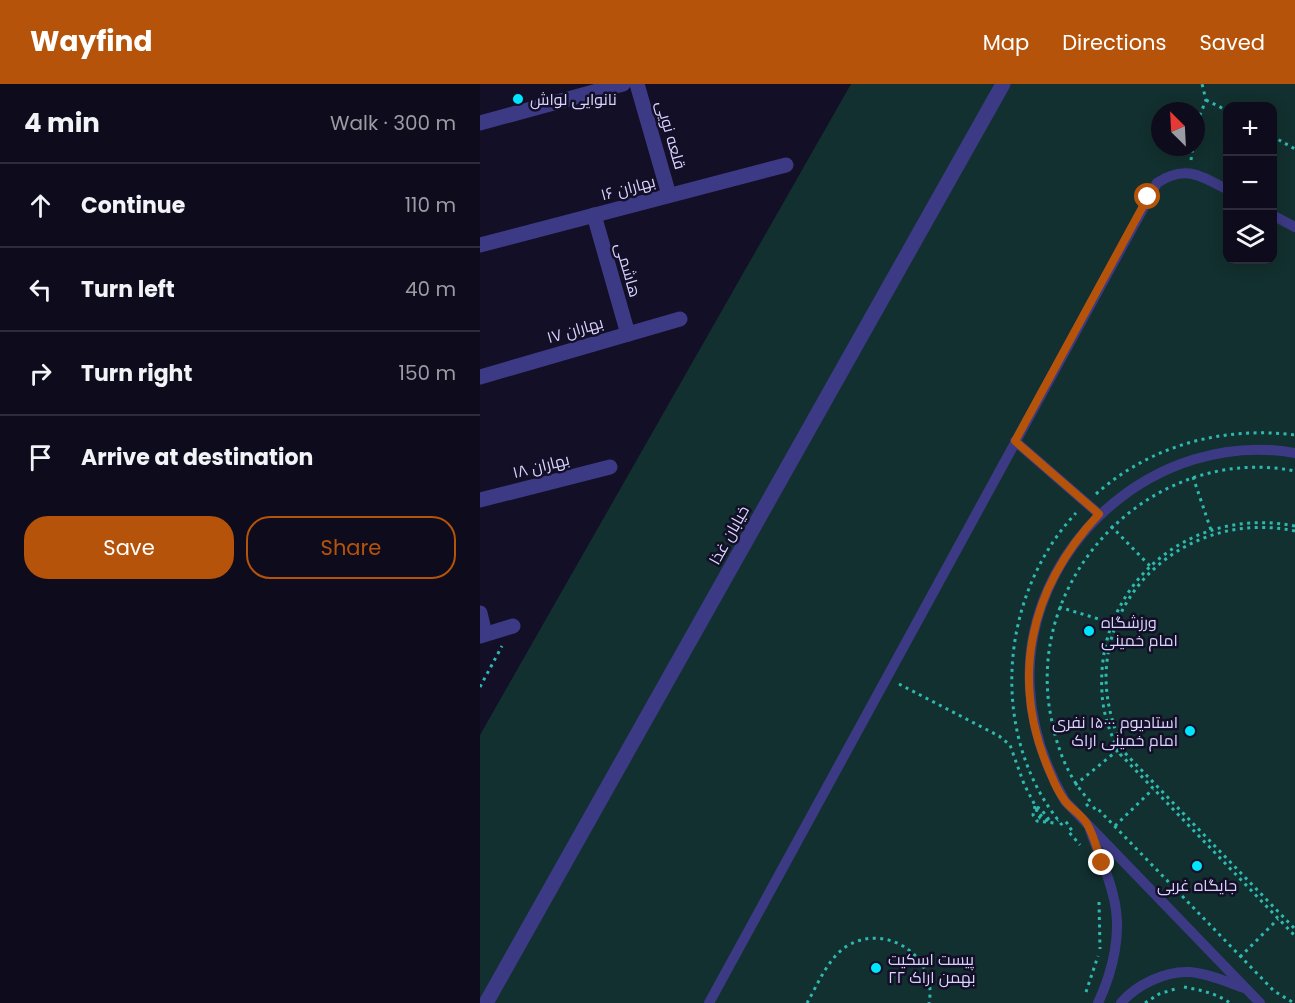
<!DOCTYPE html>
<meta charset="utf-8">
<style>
body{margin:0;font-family:Poppins,Cairo,sans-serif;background:#171425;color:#f1f3f6}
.controls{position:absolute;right:18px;top:18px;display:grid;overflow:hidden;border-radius:12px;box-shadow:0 3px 15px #0003}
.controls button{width:54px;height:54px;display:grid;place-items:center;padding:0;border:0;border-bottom:2px solid #2e2b3b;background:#0e0b1c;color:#f1f3f6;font:30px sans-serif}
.compass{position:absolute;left:671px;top:18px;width:54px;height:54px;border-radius:50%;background:#0e0b1c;box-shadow:0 3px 15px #0003;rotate:336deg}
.stop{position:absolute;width:18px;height:18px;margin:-14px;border:4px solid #b45309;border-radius:50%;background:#fff}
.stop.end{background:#b45309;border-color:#fff;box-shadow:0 2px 6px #0008}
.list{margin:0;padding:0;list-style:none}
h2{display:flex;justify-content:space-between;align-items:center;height:78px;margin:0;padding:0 24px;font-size:26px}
h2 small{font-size:20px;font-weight:400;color:#9b9ba3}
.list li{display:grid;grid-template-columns:39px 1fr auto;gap:18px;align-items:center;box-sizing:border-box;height:84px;padding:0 24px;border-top:2px solid #2e2b3b}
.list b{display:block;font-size:22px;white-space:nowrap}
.list em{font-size:20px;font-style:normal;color:#9b9ba3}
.actions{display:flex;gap:12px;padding:18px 24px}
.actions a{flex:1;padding:14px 0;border:2px solid #b45309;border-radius:24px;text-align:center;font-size:21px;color:#b45309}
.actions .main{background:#b45309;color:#fff}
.icon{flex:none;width:33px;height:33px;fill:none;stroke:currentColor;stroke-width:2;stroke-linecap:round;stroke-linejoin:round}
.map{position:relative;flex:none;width:815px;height:919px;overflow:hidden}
header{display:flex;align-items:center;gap:36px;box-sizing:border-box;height:84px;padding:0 30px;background:#b45309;color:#fff}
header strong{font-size:28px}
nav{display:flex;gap:33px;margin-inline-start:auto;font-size:21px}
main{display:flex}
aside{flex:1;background:#0e0b1c}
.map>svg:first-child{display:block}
.green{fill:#12302f;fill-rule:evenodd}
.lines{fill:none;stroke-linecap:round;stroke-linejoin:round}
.path{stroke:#2fb8b0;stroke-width:3;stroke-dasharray:3 4.5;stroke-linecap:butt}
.service{stroke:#3d3a85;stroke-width:10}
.pedestrian{stroke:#3d3a85;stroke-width:15}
.minor{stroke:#3d3a85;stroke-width:15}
.tertiary{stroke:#3d3a85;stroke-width:15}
.route{stroke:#b45309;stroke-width:8}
.poi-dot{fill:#00e5ff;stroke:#130f26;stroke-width:2}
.labels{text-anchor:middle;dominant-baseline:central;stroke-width:5;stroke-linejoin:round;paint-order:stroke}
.poi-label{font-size:16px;fill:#d9d4ff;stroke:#130f26;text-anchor:start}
.street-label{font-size:16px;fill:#d9d4ff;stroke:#130f26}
</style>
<header>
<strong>Wayfind</strong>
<nav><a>Map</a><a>Directions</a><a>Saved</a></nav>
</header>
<main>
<aside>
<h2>4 min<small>Walk · 300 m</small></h2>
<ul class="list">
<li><svg class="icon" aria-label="ahead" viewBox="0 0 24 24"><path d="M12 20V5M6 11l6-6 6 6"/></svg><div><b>Continue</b></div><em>110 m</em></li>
<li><svg class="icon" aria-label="left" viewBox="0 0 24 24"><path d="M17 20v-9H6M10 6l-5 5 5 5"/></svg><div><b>Turn left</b></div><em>40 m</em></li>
<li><svg class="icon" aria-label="right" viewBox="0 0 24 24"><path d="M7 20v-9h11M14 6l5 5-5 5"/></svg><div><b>Turn right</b></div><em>150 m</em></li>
<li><svg class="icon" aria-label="arrive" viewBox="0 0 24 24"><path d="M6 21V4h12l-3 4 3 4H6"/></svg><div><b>Arrive at destination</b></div></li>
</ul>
<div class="actions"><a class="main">Save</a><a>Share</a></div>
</aside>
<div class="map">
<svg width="815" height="919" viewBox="0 0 815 919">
<rect width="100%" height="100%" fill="#130f26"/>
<path class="green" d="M371 0H815V919H0V651ZM748 22H792V176H748ZM680 27H716V63H680Z"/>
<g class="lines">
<g class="path">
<path d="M726 16 748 27"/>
<path d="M716 46 718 36 726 16 722 0"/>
<path d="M792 52 815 65"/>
<path d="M711 76 713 63"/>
<path d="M713 393 731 446"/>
<path d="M616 410C671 361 743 342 815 351"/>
<path d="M631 442 670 482"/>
<path d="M815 442C709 421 615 501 622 609 623 631 631 651 640 670L815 852"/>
<path d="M815 447C721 427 628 493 626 592 626 619 633 643 644 668L815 845"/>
<path d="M579 523 632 539"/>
<path d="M419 600 519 652 530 661 544 700 558 727 562 733 571 739"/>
<path d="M0 603 22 562"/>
<path d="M595 701 638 666"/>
<path d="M555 722 553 731 557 737 574 739 578 736"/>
<path d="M606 722 611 718C588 695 577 664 571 633 543 492 673 359 815 387"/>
<path d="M557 723 561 725 570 737"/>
<path d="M556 725 560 734 564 736"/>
<path d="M613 725 616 723 794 907 814 919"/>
<path d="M588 738 583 742C508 654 518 512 596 429"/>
<path d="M635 742 673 705"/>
<path d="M592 744 588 747 600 761"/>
<path d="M619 818 620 865"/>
<path d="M760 873 798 835"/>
<path d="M704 903C720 906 736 909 750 919"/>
<path d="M606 908 618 872"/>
<path d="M327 919C338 900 348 874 367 862 407 838 458 873 449 919"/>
<path d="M665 919 679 910 695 905"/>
</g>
<g class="service">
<path d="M792 131 815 143"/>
<path d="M535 357 619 430"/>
<path d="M610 746C618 768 628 789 633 811 643 847 633 887 618 919"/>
<path d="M229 919 677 99C705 80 721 92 748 106"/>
<path d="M641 919C656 901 685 887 709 888 727 889 747 898 764 904"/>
<path d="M780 919 585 717C565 682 552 645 550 605 541 464 676 344 815 369"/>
</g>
<path class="pedestrian" d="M6 919 523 0"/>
<g class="minor">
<path d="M157 0 189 111"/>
<path d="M0 39 143 0"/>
<path d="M114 131 148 250"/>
<path d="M0 161 306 81"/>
<path d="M0 293 200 235"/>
<path d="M0 416 130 383"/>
<path d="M0 552 33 542"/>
</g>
<path class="tertiary" d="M0 529 5 550"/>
</g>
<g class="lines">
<path class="route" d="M622 779C617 767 614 751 607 740 602 731 591 725 585 717 580 710 575 701 572 693 528 597 549 505 619 430L535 357 668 113"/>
</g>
<g class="poi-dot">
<circle cx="38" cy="15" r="6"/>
<circle cx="609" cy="547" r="6"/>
<circle cx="710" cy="647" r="6"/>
<circle cx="717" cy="782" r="6"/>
<circle cx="396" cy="884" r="6"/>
</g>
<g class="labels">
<g class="poi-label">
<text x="50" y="15">نانوایی لواش</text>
<text x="621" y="538">ورزشگاه<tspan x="621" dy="18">امام خمینی</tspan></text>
<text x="698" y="638" text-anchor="end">استادیوم ۱۵۰۰۰ نفری<tspan x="698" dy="18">امام خمینی اراک</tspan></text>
<text x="717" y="801" text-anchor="middle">جایگاه غربی</text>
<text x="408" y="875">پیست اسکیت<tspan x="408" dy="18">۲۲ بهمن اراک</tspan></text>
</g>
<g class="street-label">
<text transform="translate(191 51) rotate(74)">قلعه نویی</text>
<text transform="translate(148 104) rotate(-15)">بهاران ۱۶</text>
<text transform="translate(148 186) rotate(74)">هاشمی</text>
<text transform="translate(95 246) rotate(-16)">بهاران ۱۷</text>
<text transform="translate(61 382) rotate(-14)">بهاران ۱۸</text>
<text transform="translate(249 451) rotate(-61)">خیابان غذا</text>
</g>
</g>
</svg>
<div class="controls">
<button>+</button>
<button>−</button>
<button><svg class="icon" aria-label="layers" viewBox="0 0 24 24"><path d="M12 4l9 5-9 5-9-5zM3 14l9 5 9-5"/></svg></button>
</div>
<svg class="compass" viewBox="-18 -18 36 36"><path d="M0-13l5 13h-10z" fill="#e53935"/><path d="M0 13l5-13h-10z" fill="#9b9ba3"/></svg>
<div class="stop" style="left:668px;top:113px"></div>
<div class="stop end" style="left:622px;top:779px"></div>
</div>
</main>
